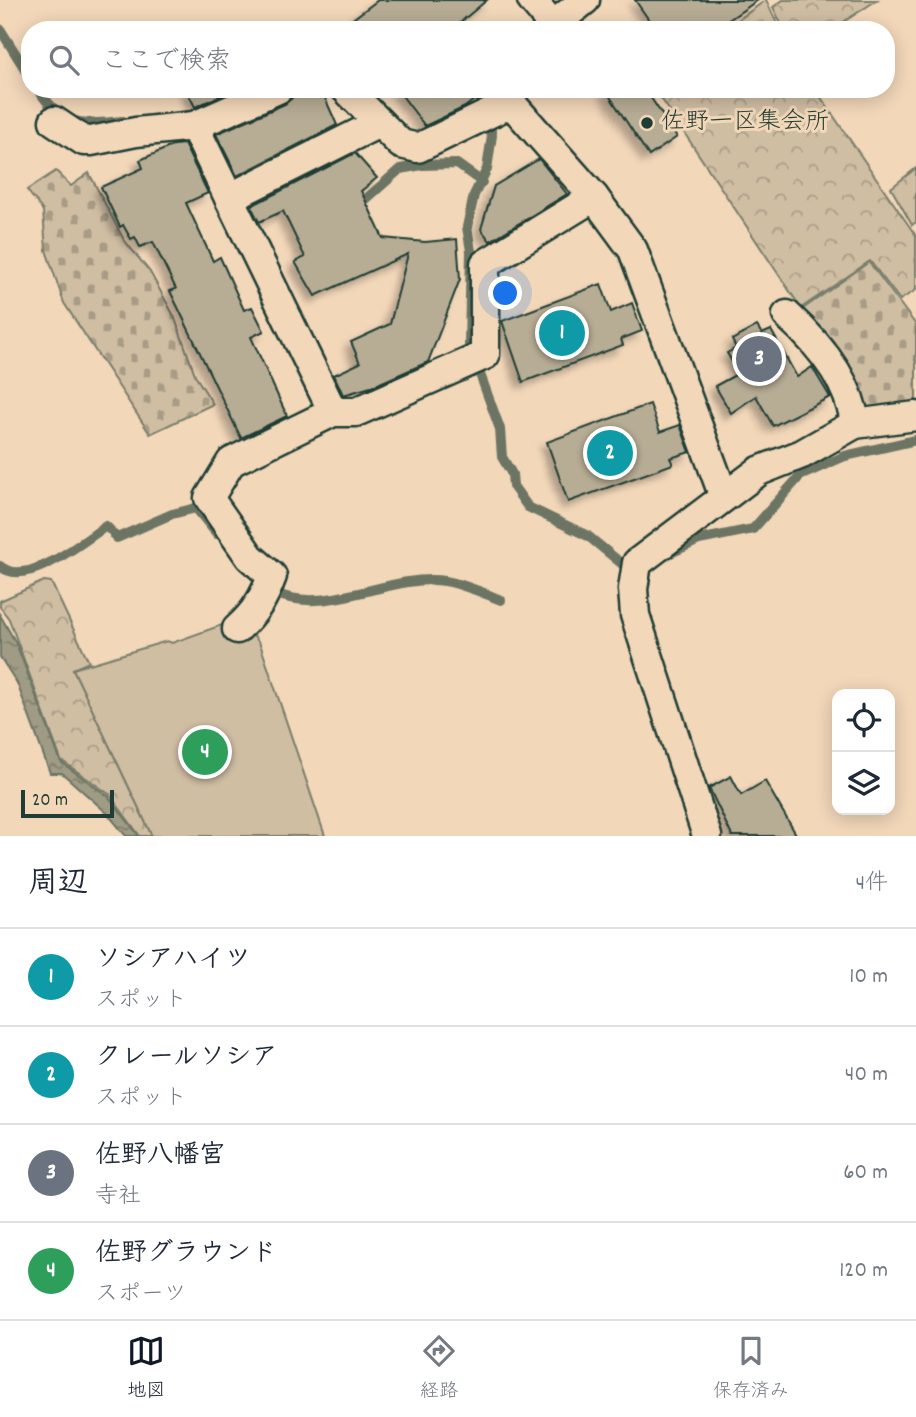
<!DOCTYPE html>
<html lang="ja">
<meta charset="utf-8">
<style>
body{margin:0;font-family:Dekko,"Klee One",sans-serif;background:#f2f2f3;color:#1f2937}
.controls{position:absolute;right:21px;bottom:21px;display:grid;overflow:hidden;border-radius:14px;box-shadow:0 4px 18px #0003}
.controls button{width:63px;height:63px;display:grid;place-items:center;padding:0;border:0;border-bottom:2px solid #e0e1e3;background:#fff;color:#1f2937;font:35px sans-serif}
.scale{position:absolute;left:21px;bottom:18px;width:93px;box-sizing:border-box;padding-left:7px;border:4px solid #1f3d34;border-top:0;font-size:19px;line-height:24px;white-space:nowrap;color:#1f3d34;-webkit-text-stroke:5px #f2d7b9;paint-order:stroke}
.you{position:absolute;left:506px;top:294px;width:24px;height:24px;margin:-18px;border:5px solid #fff;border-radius:50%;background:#1a73e8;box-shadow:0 0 0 10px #1a73e833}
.badge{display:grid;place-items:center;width:46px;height:46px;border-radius:50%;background:#111827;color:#fff;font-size:23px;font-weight:700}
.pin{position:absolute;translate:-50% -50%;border:4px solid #fff;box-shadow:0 2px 7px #0006}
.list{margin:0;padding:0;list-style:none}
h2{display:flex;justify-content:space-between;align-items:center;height:91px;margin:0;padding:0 28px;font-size:30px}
h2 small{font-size:23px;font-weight:400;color:#747a83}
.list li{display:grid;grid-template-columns:46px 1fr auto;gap:21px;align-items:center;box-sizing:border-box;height:98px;padding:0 28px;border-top:2px solid #e0e1e3}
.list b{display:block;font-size:26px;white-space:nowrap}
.list p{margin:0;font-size:23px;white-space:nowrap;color:#747a83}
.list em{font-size:23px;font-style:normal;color:#747a83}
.icon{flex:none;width:38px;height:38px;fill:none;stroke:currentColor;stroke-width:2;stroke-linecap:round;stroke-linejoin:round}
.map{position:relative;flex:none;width:916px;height:836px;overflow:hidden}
.search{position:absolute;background:#fff;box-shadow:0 4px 18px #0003;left:21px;right:21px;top:21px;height:77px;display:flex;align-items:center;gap:18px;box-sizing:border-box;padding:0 24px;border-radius:28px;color:#747a83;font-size:26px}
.sheet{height:483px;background:#fff}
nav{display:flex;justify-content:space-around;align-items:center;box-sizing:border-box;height:98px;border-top:2px solid #e0e1e3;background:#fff;font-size:19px;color:#747a83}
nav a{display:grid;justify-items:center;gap:4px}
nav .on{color:#111827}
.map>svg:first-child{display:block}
.forest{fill:url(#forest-crowns);stroke:#787e6c;stroke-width:2}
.cemetery{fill:url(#cemetery-stones);stroke:#787e6c;stroke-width:2}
.park{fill:#d0bea3;stroke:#787e6c;stroke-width:2}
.water{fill:url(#water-ripples);stroke:#6c7564;stroke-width:2}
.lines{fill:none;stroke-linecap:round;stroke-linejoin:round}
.stream{stroke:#6c7564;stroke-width:10}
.building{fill:#b7ac94;stroke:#1f3d34;stroke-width:2;filter:url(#shadow)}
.minor-casing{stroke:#1f3d34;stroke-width:33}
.minor{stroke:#f2d7b9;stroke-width:28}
.poi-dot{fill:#1f3d34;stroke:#f2d7b9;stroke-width:2.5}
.labels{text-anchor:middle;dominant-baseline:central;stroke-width:6;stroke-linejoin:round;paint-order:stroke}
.poi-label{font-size:24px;fill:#1f3d34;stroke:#f2d7b9;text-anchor:start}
</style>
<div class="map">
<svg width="916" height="836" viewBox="0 0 916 836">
<defs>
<pattern id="forest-crowns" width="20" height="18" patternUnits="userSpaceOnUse" patternTransform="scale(1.75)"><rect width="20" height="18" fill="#d0bea3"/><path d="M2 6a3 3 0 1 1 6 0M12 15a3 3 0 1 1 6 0" fill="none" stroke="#a89c86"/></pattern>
<pattern id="cemetery-stones" width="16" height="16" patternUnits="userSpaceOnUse" patternTransform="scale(1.75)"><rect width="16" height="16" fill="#d0bea3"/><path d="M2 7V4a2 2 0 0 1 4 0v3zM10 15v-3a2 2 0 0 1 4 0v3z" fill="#a89c86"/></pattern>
<pattern id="water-ripples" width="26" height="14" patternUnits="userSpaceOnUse" patternTransform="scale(1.75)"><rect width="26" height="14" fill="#9f9b84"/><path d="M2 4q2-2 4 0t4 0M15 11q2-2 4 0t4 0" fill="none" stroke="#81806d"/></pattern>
<filter id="shadow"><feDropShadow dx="-6" dy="6" stdDeviation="3.5" flood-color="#0004"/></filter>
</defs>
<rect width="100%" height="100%" fill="#f2d7b9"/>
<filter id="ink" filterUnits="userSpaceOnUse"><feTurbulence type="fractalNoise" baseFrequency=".0143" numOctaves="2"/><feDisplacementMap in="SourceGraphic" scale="14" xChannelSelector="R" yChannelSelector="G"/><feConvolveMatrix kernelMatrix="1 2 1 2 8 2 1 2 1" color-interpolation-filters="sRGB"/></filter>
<g filter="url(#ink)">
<g class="forest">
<path d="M766 0 780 30H724Z"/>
<path d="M783 0H877L831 30H784L773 7Z"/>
<path d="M655 89H815L916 236V290L900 300 870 261 801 308Z"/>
<path d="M916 168V222L912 225 891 188Z"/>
<path d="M44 581 51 582 89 662 73 669 152 836H140L109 794 61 760 9 619 0 607V601Z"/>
</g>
<g class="cemetery">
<path d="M56 171 71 186 89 173 124 240 150 272 174 316 196 377 213 404 150 434 64 303 46 250 43 211 27 190Z"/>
<path d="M869 262 916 325V407L869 409 800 311Z"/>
</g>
<path class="park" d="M230 622 250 630 260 644 325 836H152L73 669 167 641 172 643Z"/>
<path class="water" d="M0 615 16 643 61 762 108 796 139 836H126L107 813 62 773H50L17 683 0 657Z"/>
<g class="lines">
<g class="stream">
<path d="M0 29 30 77"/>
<path d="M38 89C62 127 83 125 123 121"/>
<path d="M471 89 483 101 492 135 487 169 474 195 467 227 471 251 469 344 500 429 502 457 512 474 513 486 528 507 588 536 627 568 634 566"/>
<path d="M356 208 400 169 422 165 457 164 482 182"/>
<path d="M114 535 117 538 172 514 196 508 217 534"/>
<path d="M662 557 699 540 753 529 800 476 845 456 916 440"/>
<path d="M0 566C26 589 82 542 106 526L110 530"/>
<path d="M270 591C326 619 387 573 445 581 463 584 484 593 501 600"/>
</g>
</g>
<g class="building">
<path d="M378 0H487L451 30H338Z"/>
<path d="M635 0H758L714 30H656Z"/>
<path d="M186 89H236L195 107Z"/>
<path d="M294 89H321L337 125 237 176 216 134 285 104 292 98Z"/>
<path d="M397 89H488L465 107 425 126Z"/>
<path d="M605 89H645L677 137 649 156Z"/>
<path d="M184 144 208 193 186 203 213 261 220 257 244 310 252 307 264 331 251 337 287 416 241 438 170 291 176 289 153 242 140 247 135 237 131 239 123 225 120 227 101 187 143 168 140 160 174 145Z"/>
<path d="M355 153 377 178 361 191 383 238 425 242 457 239 460 279 428 362 371 387 343 395 334 375 360 363 351 342 390 324 408 254 315 296 295 262 305 257 283 211 259 222 251 206Z"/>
<path d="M539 159 567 194 490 241 481 229 494 186Z"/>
<path d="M601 284 611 312 632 303 642 331 621 339 623 345 523 382 502 321Z"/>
<path d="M757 326 762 334 771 330 797 377 812 367 830 397 773 426 756 396 731 413 715 386 739 373 727 353 736 348 732 340Z"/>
<path d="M650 404 660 432 680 425 690 452 670 458 673 464 568 502 547 442Z"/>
<path d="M731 776 741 795 765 781 797 836H732L709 788Z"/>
</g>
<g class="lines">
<defs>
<g id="minor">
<path d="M532 0 552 24"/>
<path d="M547 30 585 0"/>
<path d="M346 89 401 144 418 148 511 103 513 89"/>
<path d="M511 103 594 197 633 250 724 497"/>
<path d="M54 121 84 141H91L136 132 194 126 278 89"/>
<path d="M194 126 333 412"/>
<path d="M229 198 379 123"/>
<path d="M787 315C818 343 850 381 855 424"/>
<path d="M237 629C255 613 264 598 272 576L250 557 209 498 231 462 333 412H356L485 355V264L594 197"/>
<path d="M707 836 635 615 633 589 637 563 759 471 802 454 855 424 916 416"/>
</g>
</defs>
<use href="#minor" class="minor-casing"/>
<use href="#minor" class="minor"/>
</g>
</g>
<circle class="poi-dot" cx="647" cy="123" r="7"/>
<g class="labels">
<g class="poi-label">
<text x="661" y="123">佐野一区集会所</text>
</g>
</g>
</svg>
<div class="controls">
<button><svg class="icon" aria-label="locate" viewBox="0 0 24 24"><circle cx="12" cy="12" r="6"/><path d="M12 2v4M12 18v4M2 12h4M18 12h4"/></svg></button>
<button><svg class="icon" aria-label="layers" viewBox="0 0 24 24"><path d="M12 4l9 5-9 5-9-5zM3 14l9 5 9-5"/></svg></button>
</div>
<div class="scale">20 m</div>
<div class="you"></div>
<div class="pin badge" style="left:562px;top:333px;background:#0f9aa8">1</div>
<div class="pin badge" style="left:610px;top:453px;background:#0f9aa8">2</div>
<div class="pin badge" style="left:759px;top:359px;background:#6b7280">3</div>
<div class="pin badge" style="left:205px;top:752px;background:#2e9e5b">4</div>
<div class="search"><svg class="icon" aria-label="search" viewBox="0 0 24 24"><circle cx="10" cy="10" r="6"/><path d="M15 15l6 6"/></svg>ここで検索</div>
</div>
<section class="sheet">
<h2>周辺<small>4件</small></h2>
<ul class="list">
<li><span class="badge" style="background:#0f9aa8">1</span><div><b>ソシアハイツ</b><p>スポット</p></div><em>10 m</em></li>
<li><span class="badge" style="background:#0f9aa8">2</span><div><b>クレールソシア</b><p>スポット</p></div><em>40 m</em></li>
<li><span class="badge" style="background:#6b7280">3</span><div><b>佐野八幡宮</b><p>寺社</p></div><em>60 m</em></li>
<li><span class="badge" style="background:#2e9e5b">4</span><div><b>佐野グラウンド</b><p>スポーツ</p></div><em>120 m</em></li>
</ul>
</section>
<nav>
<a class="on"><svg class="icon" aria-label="map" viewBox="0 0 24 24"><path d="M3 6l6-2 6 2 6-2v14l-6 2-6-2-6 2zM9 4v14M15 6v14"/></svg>地図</a>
<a><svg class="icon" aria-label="directions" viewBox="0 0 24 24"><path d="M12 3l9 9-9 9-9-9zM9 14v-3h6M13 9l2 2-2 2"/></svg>経路</a>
<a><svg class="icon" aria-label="saved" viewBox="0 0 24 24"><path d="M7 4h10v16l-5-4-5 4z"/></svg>保存済み</a>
</nav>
